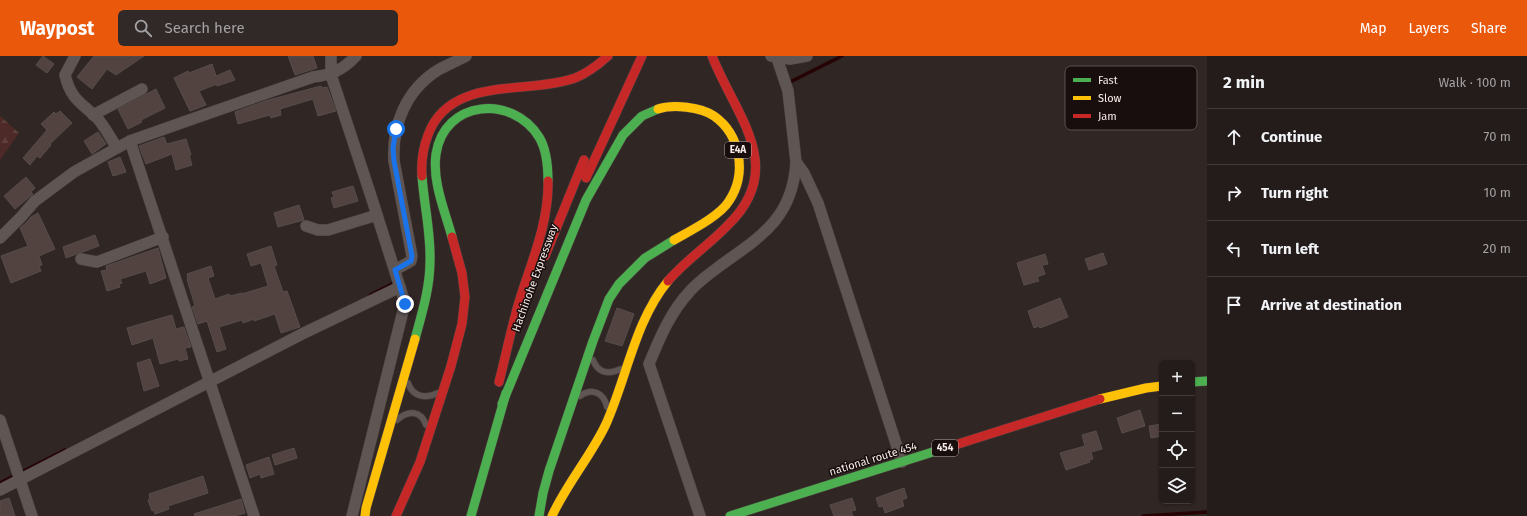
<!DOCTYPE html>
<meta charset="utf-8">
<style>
body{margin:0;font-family:"Fira Sans",sans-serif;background:#302928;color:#f1f3f6}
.controls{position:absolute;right:12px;bottom:12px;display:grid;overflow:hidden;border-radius:6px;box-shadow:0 1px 3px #0004}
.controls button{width:36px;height:36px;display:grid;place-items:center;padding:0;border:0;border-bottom:1px solid #413a3a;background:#241c1b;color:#f1f3f6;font:20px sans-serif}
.stop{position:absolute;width:12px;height:12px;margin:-9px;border:3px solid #1a73e8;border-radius:50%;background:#fff}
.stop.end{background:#1a73e8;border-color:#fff;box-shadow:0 1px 4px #0008}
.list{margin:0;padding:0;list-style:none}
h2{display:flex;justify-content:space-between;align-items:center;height:52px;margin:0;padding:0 16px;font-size:17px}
h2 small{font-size:13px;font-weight:400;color:#a3a1a3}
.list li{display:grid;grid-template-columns:26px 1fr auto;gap:12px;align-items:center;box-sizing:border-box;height:56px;padding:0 16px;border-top:1px solid #413a3a}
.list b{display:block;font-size:15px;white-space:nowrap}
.list em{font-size:13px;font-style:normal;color:#a3a1a3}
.icon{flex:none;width:22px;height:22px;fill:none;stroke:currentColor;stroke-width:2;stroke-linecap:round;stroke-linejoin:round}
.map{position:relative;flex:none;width:1207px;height:460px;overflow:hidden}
header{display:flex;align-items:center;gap:24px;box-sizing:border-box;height:56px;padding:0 20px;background:#ea580c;color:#fff}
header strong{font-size:19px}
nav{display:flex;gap:22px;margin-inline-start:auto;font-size:14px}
.search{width:280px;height:36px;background:#302928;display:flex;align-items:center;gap:10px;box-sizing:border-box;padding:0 14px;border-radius:6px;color:#a3a1a3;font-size:15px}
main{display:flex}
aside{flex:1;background:#241c1b}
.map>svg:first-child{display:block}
.forest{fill:url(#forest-firs)}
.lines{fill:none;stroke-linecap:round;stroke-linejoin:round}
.stream{stroke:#260304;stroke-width:3.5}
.building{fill:#524240;stroke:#564d4c}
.lane-casing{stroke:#4d4341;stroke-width:7}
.street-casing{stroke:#4d4341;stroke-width:12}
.fast-casing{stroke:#4d4341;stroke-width:10}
.slow-casing{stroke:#4d4341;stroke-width:10}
.jam-casing{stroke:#4d4341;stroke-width:10}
.lane{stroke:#5f5654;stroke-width:5.5}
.street{stroke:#5f5654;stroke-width:11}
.fast{stroke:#4caf50;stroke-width:9}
.slow{stroke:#ffc107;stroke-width:9}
.jam{stroke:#c62828;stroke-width:9}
.route{stroke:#1a73e8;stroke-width:5}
.labels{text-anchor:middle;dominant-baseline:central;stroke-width:3;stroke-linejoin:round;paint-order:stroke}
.shield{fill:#170e0d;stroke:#b4a7a6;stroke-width:1}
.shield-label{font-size:10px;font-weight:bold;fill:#f7e9e7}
.street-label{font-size:11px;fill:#f7e9e7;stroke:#170e0d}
.key{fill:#170e0d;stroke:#5a504e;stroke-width:1}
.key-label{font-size:11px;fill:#f7e9e7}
</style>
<header>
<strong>Waypost</strong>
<div class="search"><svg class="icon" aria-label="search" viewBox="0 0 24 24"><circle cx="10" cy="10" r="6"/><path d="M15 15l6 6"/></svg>Search here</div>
<nav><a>Map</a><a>Layers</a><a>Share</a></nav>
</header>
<main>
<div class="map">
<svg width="1207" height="460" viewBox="0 0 1207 460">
<defs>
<pattern id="forest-firs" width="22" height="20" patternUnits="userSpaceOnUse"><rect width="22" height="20" fill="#4d2a27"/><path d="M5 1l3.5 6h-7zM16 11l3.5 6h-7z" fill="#5f3f3c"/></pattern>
</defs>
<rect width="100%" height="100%" fill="#302624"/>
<path class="forest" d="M0 60 19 77 0 104Z"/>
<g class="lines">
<g class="stream">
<path d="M788 27 842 0"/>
<path d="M370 239 394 227"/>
<path d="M0 427 65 394"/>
<path d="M1143 460 1207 456"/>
</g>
</g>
<g class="building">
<path d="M43 0 54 8 47 17 36 9Z"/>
<path d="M94 0H144L116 19 107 13 92 33 77 21Z"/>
<path d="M288 0H313L317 12 295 19Z"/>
<path d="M212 8 216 20 230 14 235 24 217 30V28L199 35 206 49 190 55 174 22 188 15 189 17Z"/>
<path d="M321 30 322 32 327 31 336 55 318 60 313 43 280 53 281 59 271 62 270 59 238 68 235 56 265 45Z"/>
<path d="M156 33 165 52 141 64 142 66 128 73 118 53Z"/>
<path d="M60 55 72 67 50 88 51 89 40 102 37 100 30 109 23 102 47 74 41 68 54 56 56 58Z"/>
<path d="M98 76 106 88 92 98 84 85Z"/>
<path d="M164 81 167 88 186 83 191 99H189L192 109 176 114 172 98 146 108 139 90Z"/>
<path d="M120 101 126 116 113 120 108 106Z"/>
<path d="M26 121 35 132 31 136 33 138 15 153 4 140Z"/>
<path d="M353 130 358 145 334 152 331 142 334 141 332 136Z"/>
<path d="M299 149 304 164 278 171 274 157Z"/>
<path d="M38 157 55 193 39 200 42 209 39 210 41 215 11 227 1 200 28 190 20 172 26 167 31 161Z"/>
<path d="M95 179 99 190 66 202 63 191Z"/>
<path d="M271 190 277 209 274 210 283 236 287 235 300 271 281 277 275 258 254 265V263L243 267 242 264 219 271 226 293 217 296 207 265 198 268 192 251 195 250 187 223 188 222 187 218 211 210 214 220 208 222 215 243 229 238 230 240 242 237V238L268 230 261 207 251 210 247 198Z"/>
<path d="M158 192 166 222 150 228 146 215 120 223 122 227 119 228 120 231 107 235 101 215 107 214 106 210Z"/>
<path d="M1103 197 1107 208 1089 214 1085 203Z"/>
<path d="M1045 198 1048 208 1042 209 1045 218 1037 221 1039 225 1024 229 1017 207Z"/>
<path d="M1060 242 1068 261 1040 272 1039 270 1034 272 1028 255Z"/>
<path d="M617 252 634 258 622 290 605 285Z"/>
<path d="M172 259 176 273 184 271 191 291 185 292 188 303 179 305 178 303 160 308 153 282 132 289 127 272Z"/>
<path d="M150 303 159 330 144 335 137 307Z"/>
<path d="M1140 354 1145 370 1122 377 1117 362Z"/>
<path d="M1162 368V380L1151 382 1149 370Z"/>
<path d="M1096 375 1102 393 1091 396 1093 403 1089 404 1090 406 1066 414 1060 397 1085 390 1082 379Z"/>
<path d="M294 392 297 402 275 409 272 399Z"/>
<path d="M269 401 274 418 261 422 260 418 250 422 246 409Z"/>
<path d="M203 420 208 437 168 450 169 453 155 458 154 454 152 455 148 444 150 443 149 438Z"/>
<path d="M904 432 907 442 902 444 904 450 885 457 883 450 879 451 876 442Z"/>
<path d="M9 442 15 460H0V445Z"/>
<path d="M852 442 856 454 851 455 853 460H834L830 449Z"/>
<path d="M241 443 245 457 235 460H195L194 458Z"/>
</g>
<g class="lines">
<defs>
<g id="lane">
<path d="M593 304C598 317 608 319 621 313"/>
<path d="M408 327C413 341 425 343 438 337"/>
<path d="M580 340C592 331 604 337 607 351"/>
<path d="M397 364C408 354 421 354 426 369"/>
</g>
<g id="street">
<path d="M75 0 65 19C71 44 81 46 98 63 105 71 111 83 117 92"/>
<path d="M331 0V19L370 137 405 247 352 460"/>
<path d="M771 0 790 3 807 0"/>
<path d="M777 2 788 35 796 106 804 117 818 147 902 406"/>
<path d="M93 59 142 33"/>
<path d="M130 85 254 460"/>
<path d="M306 170 318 174H328L377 159"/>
<path d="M0 182 21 161 35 145 74 116 117 92 130 85 198 61 313 21C331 19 343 14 356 0"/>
<path d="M81 203 97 206 163 181"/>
<path d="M395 214 411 205 412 200 394 105C392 69 406 34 438 14 447 9 457 5 466 0"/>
<path d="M0 364 32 460"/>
<path d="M0 434 304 277 400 231"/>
<path d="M700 460 649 308C660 281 671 255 691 234 700 224 711 217 721 209 762 180 793 161 796 106"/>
</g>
<g id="fast">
<path d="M452 181C445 155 432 126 436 98 444 44 512 38 539 81 547 94 548 110 548 125"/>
<path d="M415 283C422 257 430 232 430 205 431 177 424 149 422 120"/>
<path d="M1192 326 1207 325"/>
<path d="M502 348 586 144 623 79 642 60 658 53"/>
<path d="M471 460 506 337"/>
<path d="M539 460 543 437 549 415 593 285 609 243 619 228 645 202 674 184"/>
<path d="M730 460 936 395"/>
</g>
<g id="slow">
<path d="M658 53C673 48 701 51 714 60 741 79 747 118 729 145 720 160 690 175 674 184"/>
<path d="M1100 343 1146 332 1162 330"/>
<path d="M365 460 366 452 415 283"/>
<path d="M552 460C567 427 591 400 606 368 627 321 635 265 668 225"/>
</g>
<g id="jam">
<path d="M422 120C421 106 423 92 428 79 450 19 527 39 575 22 588 17 598 9 608 0"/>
<path d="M586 122 642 0"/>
<path d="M545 200 584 104"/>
<path d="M668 225C686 204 709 189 728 169 788 111 735 59 712 0"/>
<path d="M499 326C506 299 511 273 519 246 531 207 549 167 548 125"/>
<path d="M936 395 1100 343"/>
<path d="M396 460 420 406 451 310 462 268 465 241 462 217 452 181"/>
</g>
</defs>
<use href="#lane" class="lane-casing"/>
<use href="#street" class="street-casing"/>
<use href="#fast" class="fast-casing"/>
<use href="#slow" class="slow-casing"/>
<use href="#jam" class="jam-casing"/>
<use href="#lane" class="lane"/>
<use href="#street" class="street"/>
<use href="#fast" class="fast"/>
<use href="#slow" class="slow"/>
<use href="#jam" class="jam"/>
</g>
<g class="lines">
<path class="route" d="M396 73 393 92 394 105 412 200 411 205 395 214 405 248"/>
</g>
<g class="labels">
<g class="shield">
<rect x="725" y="86" width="26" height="16" rx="3"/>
<rect x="932" y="384" width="26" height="16" rx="3"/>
</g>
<g class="shield-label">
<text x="738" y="94">E4A</text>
<text x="945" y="392">454</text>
</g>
<g class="street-label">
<text transform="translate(535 222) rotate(-70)">Hachinohe Expressway</text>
<text transform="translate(873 403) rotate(-17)">national route 454</text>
</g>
</g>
<rect x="1065" y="10" width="132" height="64" rx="6" class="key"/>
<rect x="1073" y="22" width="18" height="4" fill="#4caf50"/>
<rect x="1073" y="40" width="18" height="4" fill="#ffc107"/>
<rect x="1073" y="58" width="18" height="4" fill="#c62828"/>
<g class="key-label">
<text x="1098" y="28">Fast</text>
<text x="1098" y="46">Slow</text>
<text x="1098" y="64">Jam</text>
</g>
</svg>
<div class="controls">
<button>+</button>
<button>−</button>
<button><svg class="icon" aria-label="locate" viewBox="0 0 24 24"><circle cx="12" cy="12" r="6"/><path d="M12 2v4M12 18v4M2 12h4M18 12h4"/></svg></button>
<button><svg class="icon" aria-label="layers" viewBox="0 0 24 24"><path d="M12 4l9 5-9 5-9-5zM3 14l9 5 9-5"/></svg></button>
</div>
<div class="stop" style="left:396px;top:73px"></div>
<div class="stop end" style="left:405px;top:248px"></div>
</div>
<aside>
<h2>2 min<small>Walk · 100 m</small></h2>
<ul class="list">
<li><svg class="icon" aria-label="ahead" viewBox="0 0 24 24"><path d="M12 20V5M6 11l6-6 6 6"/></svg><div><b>Continue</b></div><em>70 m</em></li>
<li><svg class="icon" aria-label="right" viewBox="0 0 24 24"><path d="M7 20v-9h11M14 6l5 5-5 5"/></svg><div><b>Turn right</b></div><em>10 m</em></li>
<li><svg class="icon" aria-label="left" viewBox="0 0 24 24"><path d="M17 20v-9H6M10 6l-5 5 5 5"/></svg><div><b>Turn left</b></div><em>20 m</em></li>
<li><svg class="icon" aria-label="arrive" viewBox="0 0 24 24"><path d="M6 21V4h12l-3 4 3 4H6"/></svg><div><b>Arrive at destination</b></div></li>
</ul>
</aside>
</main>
